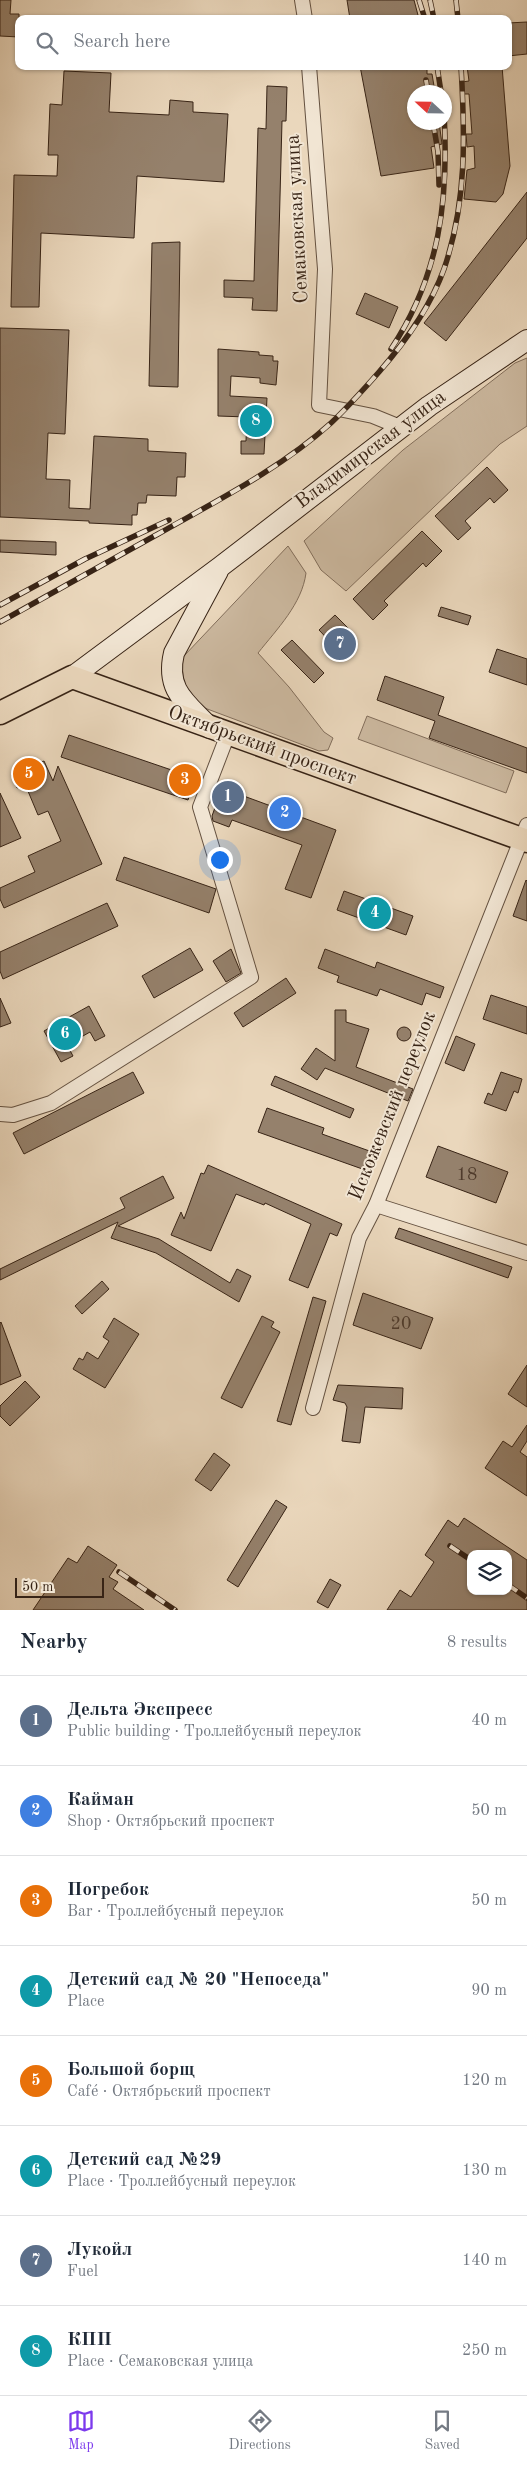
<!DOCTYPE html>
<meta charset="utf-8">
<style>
body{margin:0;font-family:"Old Standard TT",serif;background:#f6f6f7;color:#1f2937}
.controls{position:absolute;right:15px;bottom:15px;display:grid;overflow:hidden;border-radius:10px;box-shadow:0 1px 4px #0004}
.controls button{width:45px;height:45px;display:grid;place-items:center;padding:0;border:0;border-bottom:1px solid #e0e1e3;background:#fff;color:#1f2937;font:25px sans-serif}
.compass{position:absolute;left:407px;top:85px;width:45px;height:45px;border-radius:50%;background:#fff;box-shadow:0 1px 4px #0004;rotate:292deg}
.scale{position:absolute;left:15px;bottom:12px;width:89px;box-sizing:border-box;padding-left:5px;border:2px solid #382416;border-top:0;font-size:14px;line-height:18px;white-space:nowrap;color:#382416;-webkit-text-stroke:4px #f1e5d3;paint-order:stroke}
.you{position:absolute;left:219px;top:859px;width:18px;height:18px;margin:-12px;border:4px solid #fff;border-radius:50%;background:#1a73e8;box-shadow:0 0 0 8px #1a73e833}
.badge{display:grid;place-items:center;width:32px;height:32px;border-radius:50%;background:#7c3aed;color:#fff;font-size:16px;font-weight:700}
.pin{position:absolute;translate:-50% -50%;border:2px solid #fff;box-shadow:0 1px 5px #0006}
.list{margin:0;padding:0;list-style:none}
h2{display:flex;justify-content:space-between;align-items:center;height:65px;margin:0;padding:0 20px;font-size:21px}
h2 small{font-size:16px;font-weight:400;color:#747a83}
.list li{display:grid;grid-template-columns:32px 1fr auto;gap:15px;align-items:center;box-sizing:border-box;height:90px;padding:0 20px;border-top:1px solid #e0e1e3}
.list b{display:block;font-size:19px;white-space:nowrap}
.list p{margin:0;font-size:16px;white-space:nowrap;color:#747a83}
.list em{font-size:16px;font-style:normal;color:#747a83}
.icon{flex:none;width:28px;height:28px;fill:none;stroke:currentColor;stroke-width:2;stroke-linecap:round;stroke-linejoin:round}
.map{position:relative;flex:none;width:527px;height:1610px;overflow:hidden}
.search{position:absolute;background:#fff;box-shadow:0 1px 4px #0004;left:15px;right:15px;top:15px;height:55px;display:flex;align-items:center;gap:12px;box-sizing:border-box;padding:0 18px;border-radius:10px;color:#747a83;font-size:19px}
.sheet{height:785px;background:#fff}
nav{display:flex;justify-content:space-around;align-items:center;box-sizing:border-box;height:70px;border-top:1px solid #e0e1e3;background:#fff;font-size:14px;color:#747a83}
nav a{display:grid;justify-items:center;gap:2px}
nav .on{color:#7c3aed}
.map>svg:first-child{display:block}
.green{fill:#ccb9a0;stroke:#826e5b}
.building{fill:#95816c;stroke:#382416;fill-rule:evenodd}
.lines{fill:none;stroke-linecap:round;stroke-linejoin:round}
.street-casing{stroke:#645140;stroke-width:16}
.secondary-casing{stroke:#382416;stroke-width:22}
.primary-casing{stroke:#382416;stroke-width:25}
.street{stroke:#f1e5d3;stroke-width:14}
.secondary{stroke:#f1e5d3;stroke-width:20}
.primary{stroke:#ead7bc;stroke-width:22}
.rail-casing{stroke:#382416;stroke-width:5.5}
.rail{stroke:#f1e5d3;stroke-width:4;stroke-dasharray:11;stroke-linecap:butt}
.labels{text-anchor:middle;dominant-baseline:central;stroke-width:4;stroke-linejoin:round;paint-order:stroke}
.number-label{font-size:18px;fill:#4f3b2c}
.street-label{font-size:20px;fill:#382416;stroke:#f1e5d3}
</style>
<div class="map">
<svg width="527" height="1610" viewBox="0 0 527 1610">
<rect width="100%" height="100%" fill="#ead7bc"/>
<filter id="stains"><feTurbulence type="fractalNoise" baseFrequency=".004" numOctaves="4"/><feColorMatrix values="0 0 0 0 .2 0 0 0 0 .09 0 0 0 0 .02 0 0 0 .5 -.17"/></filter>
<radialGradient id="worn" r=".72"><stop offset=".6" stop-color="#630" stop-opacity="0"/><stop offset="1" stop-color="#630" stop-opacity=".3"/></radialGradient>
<g class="green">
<path d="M527 358V426L500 444 346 591 321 570 304 541 403 450 515 363Z"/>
<path d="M288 546 306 573C302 604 277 629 258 653L289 687 324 732 333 738 328 750 319 751 202 707 182 689 179 667 183 657Z"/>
<path d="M367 716 514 771 506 793 358 739Z"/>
</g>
<g class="building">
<path d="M0 0H11L10 14H19V37L0 36Z"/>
<path d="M347 0H414L419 19H350Z"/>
<path d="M527 22V54L508 56V23Z"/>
<path d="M360 66H427V74H432L435 92H414V122H439L442 144 431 147 434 168 381 176Z"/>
<path d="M467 66H502L510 166 503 194 496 202 464 199 467 170 475 168 474 146 467 147 466 134H472L469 94H463L462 82 469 81Z"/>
<path d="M64 71 111 73 109 112 169 115 170 100 193 102V112L228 114 224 182 137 176 134 238 41 233 39 307H11L14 175 57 176 58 155H48L50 104 62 105Z"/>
<path d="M267 86 287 87 286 121H282L277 311 252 310 253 298 224 297V280L254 281 258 128 266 129Z"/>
<path d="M527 192V238L446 341 424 323Z"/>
<path d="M180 242 178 387 149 386 152 243Z"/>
<path d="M365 293 398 307 389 328 356 314Z"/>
<path d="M0 328 69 330 65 434 48 433 46 479 70 480 69 508 90 509 94 436 148 439V451L186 453 185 477H177L176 496 147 495 146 503H138L137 515H132V525L89 523V521L0 517Z"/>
<path d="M218 349 259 352V355L273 356V361H278L276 385 260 383V378L231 376 230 396 267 398 264 454H241V441H246L247 417 218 416Z"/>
<path d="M487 467 508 490 494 503 490 498 465 521 471 528 458 540 435 516Z"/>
<path d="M422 531 442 551 426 567 423 563 384 601 388 605 373 620 353 599Z"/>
<path d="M0 540 56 542V555L0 552Z"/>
<path d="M441 607 471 616 468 625 438 616Z"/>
<path d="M335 615 354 634 338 650 319 630Z"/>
<path d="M292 640 324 673 314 683 281 650Z"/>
<path d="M497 649 527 659V685L489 672Z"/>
<path d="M385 676 444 697 438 715 527 748V773L429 738 435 721 377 700Z"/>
<path d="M69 735 195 778 188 800 61 757Z"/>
<path d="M44 761 53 781 58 766 102 864 4 908 0 899V888L35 872 28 856 61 841 48 811 38 815 25 784 17 788 12 775Z"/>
<path d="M222 788 336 830 311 898 285 889 302 845 232 820 229 827 213 821 212 816Z"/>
<path d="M0 793 21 838 0 847Z"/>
<path d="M124 857 216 889 209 913 116 880Z"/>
<path d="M526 880 527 881V921L513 916Z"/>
<path d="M344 891 413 916 406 935 337 910Z"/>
<path d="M107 903 118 926 3 979 0 971V952Z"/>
<path d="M190 948 203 970 154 998 142 976Z"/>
<path d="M231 949 241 973 226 982 213 961Z"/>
<path d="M325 949 375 968 377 962 444 987 440 998 426 993 422 1005 380 989 377 996 337 982 339 976 318 968Z"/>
<path d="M286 978 296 993 243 1027 234 1013Z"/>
<path d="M491 995 527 1007V1034L483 1019Z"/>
<path d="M0 998 11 1023 0 1027Z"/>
<path d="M89 1006 105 1036 95 1041 90 1032 67 1045 73 1056 61 1062 44 1031Z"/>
<path d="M335 1010H346V1022L369 1029 356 1067 413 1089 408 1101 325 1068 317 1080 301 1069 316 1048 335 1061Z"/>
<circle cx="404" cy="1034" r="7"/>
<path d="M456 1036 475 1044 464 1071 445 1063Z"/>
<path d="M133 1072 144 1093 24 1154 13 1133Z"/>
<path d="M501 1072 522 1079 518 1093 514 1091 506 1111 484 1103 488 1093 492 1095Z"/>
<path d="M275 1076 354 1109 350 1118 271 1085Z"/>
<path d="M267 1108 324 1128 322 1134 375 1153 368 1171 258 1132Z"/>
<path d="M438 1146 508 1172 496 1203 426 1177Z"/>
<path d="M208 1165 342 1224 337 1236 330 1233 308 1288 289 1280 311 1224 265 1203 264 1205 236 1194 211 1251 171 1235 181 1212 184 1219 201 1173 204 1174Z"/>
<path d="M163 1176 174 1198 118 1226 159 1239 230 1283 237 1269 251 1276 239 1302 156 1253 111 1238 118 1222 0 1280V1269L125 1208 120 1198Z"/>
<path d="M399 1228 512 1267 508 1278 395 1238Z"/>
<path d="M102 1281 109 1289 82 1314 75 1306Z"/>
<path d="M363 1293 433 1318 421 1349 353 1325Z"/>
<path d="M313 1297 326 1301 291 1425 277 1421Z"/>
<path d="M262 1316 274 1322 271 1327 280 1332 242 1408 221 1398Z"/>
<path d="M114 1318 139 1334 105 1388 73 1369 79 1358 83 1360 87 1352 98 1359 109 1341 103 1337Z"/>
<path d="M1 1322 21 1376 0 1385V1323Z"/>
<path d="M527 1365V1407L508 1394Z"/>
<path d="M25 1381 40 1397 10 1426 0 1416V1406Z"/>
<path d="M338 1385 403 1388 402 1409 365 1407 360 1443 342 1441 347 1407 345 1403 333 1400Z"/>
<path d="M527 1425V1441L520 1452 527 1457V1496L485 1468 503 1441 512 1447Z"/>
<path d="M214 1453 230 1465 211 1491 195 1480Z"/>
<path d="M276 1500 287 1507 238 1587 227 1580Z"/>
<path d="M464 1518 527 1560V1610H387L400 1590 411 1597 434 1562 425 1555 448 1520 458 1527ZM471 1554H508V1591H471Z"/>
<path d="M88 1546 117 1565 109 1577 118 1582 113 1589 144 1610H33L68 1558 77 1563Z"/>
<path d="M330 1579 341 1585 328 1608 317 1602Z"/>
</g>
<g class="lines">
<defs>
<g id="street">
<path d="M302 0 305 19"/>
<path d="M309 66 325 269 319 405 373 416 400 427"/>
<path d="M0 1114 13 1115 51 1103 251 977 200 807 228 734"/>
<path d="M376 1205 527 1253"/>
<path d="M313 1408 359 1238 376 1205 527 825"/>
</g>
<g id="secondary">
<path d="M72 677 220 567 429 406 527 340"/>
<path d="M210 728C187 703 165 691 174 653L218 571"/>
</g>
<path id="primary" d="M0 713 72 677 527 841"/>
</defs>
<use href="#street" class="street-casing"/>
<use href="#secondary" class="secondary-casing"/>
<use href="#primary" class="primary-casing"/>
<use href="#street" class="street"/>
<use href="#secondary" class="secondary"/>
<use href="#primary" class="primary"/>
<defs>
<g id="rail">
<path d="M419 0 425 19"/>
<path d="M430 0 434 19"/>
<path d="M456 0 458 19"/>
<path d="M437 66 441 92"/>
<path d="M426 80 428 92"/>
<path d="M433 122 438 152 439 185"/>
<path d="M391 349C440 275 449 199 444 113"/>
<path d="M0 605 85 559 169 520"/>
<path d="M0 622C53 593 105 563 158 534 218 500 280 469 331 423 348 407 364 389 379 372 406 341 430 308 444 269 467 202 465 135 461 66"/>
<path d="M450 1546 471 1560"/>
<path d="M119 1572 175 1610"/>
<path d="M508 1585 527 1598"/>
</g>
</defs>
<use href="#rail" class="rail-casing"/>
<use href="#rail" class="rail"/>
</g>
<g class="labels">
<g class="number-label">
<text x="467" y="1175">18</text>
<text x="401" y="1324">20</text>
</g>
<g class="street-label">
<text transform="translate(298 219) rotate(-93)">Семаковская улица</text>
<text transform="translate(371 450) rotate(-37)">Владимирская улица</text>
<text transform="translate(262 746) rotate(20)">Октябрьский проспект</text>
<text transform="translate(393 1106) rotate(-68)">Искожевский переулок</text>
</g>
</g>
<rect width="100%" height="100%" filter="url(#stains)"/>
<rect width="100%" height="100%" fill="url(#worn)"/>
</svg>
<div class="controls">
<button><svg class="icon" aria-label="layers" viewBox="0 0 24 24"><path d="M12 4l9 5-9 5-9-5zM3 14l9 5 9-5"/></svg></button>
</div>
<svg class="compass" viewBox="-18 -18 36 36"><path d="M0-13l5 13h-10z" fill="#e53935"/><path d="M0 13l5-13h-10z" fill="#747a83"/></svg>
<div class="scale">50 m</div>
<div class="you"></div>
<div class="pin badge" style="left:228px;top:797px;background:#5c6f8a">1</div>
<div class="pin badge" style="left:285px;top:813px;background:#3f7fe0">2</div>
<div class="pin badge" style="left:185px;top:780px;background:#e8710a">3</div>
<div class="pin badge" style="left:375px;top:913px;background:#0f9aa8">4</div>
<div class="pin badge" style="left:29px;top:774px;background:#e8710a">5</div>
<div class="pin badge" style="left:65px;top:1034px;background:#0f9aa8">6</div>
<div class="pin badge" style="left:340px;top:644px;background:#5c6f8a">7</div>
<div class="pin badge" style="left:256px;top:421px;background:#0f9aa8">8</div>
<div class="search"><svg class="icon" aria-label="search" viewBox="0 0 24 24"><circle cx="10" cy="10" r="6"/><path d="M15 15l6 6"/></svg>Search here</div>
</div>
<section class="sheet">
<h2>Nearby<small>8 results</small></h2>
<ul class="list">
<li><span class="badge" style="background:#5c6f8a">1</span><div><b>Дельта Экспресс</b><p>Public building · Троллейбусный переулок</p></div><em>40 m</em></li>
<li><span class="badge" style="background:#3f7fe0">2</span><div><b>Кайман</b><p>Shop · Октябрьский проспект</p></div><em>50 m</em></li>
<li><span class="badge" style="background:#e8710a">3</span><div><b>Погребок</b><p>Bar · Троллейбусный переулок</p></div><em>50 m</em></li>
<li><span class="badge" style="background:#0f9aa8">4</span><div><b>Детский сад № 20 &quot;Непоседа&quot;</b><p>Place</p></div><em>90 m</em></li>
<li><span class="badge" style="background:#e8710a">5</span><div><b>Большой борщ</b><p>Café · Октябрьский проспект</p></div><em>120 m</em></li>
<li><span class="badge" style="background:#0f9aa8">6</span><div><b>Детский сад №29</b><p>Place · Троллейбусный переулок</p></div><em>130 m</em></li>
<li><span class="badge" style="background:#5c6f8a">7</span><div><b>Лукойл</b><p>Fuel</p></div><em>140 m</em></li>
<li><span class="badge" style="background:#0f9aa8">8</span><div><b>КПП</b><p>Place · Семаковская улица</p></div><em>250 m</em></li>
</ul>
</section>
<nav>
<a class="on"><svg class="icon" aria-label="map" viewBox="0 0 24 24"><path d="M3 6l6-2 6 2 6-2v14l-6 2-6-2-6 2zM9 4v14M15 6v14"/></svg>Map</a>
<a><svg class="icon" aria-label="directions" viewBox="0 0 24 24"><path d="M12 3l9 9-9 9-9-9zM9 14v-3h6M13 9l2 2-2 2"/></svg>Directions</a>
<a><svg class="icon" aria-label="saved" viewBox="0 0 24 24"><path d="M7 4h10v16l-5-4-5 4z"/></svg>Saved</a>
</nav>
